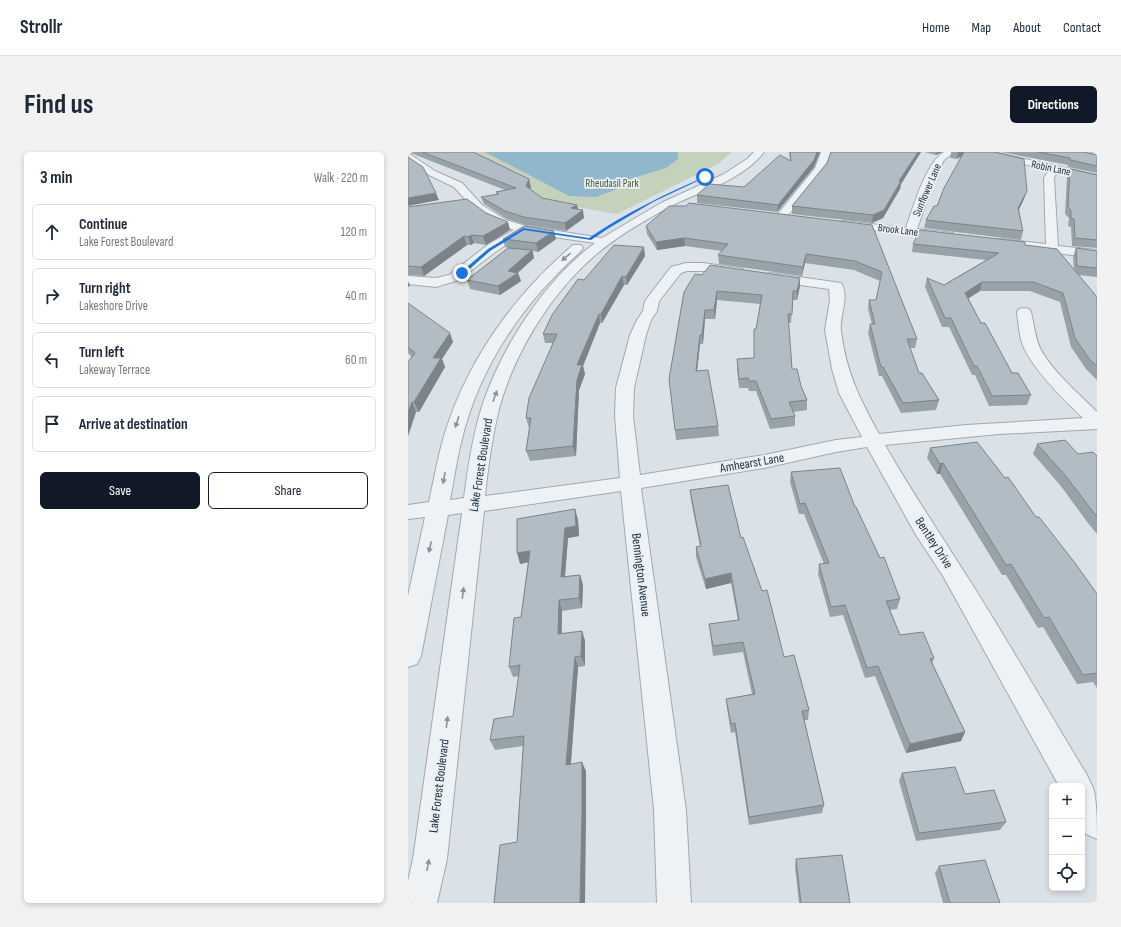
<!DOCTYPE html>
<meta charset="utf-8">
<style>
body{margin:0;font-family:"Sofia Sans Condensed",sans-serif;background:#f2f2f3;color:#1f2937}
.controls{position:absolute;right:12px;bottom:12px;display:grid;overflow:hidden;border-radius:6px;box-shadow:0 2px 6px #0003}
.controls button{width:36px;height:36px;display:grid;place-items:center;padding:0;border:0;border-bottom:1px solid #e0e1e3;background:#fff;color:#1f2937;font:20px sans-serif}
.stop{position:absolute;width:12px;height:12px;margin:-9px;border:3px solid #1a73e8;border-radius:50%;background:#fff}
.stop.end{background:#1a73e8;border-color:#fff;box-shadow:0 1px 4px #0008}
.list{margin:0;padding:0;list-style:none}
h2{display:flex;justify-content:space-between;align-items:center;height:52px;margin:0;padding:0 16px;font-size:17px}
h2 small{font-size:13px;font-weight:400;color:#747a83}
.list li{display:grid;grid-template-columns:26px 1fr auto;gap:12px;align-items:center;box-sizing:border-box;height:56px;margin:0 8px 8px;padding:0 8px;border:1px solid #e0e1e3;border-radius:6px}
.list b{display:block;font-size:15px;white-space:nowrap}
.list p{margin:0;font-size:13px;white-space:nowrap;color:#747a83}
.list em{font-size:13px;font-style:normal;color:#747a83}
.actions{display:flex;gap:8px;padding:12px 16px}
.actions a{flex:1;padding:9px 0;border:1px solid #111827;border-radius:6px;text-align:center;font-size:14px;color:#111827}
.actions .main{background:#111827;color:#fff}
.icon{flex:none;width:22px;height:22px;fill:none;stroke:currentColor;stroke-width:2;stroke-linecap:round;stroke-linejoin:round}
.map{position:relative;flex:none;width:689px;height:751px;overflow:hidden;border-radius:6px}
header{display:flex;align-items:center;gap:24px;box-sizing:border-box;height:56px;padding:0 20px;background:#fff;border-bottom:1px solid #e0e1e3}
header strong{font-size:19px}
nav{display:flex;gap:22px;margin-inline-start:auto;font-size:14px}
.intro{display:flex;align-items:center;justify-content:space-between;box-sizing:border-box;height:96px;padding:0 24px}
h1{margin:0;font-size:28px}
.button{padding:10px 18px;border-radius:6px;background:#111827;color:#fff;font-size:14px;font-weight:700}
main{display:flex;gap:24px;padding:0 24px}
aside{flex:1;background:#fff;border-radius:6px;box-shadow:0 2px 6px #0003}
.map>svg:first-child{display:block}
.green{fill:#c4d2bb}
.water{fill:#91b7cc}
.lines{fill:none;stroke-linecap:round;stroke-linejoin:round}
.minor-casing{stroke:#a0a9b1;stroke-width:2}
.minor{fill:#eef2f5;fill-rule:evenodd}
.wall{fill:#98a2a9}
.shaded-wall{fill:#7c8489}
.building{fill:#b1bcc4;stroke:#7c8489}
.oneway{fill:#88929a}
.route{fill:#1a73e8}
.labels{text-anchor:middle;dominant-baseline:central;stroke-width:3.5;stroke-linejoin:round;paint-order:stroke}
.far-street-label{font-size:11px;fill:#23313e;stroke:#eaf0f5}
.far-park-label{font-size:11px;fill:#3f5c2f;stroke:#eaf0f5}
.street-label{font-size:13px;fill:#23313e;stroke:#eaf0f5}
</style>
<header>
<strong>Strollr</strong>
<nav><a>Home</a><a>Map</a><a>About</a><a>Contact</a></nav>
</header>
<div class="intro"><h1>Find us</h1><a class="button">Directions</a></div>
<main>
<aside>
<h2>3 min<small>Walk · 220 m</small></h2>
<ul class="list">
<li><svg class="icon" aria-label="ahead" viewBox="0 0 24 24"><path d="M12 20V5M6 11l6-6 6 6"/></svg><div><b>Continue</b><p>Lake Forest Boulevard</p></div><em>120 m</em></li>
<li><svg class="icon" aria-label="right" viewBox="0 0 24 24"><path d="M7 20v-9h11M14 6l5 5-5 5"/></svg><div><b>Turn right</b><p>Lakeshore Drive</p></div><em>40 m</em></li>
<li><svg class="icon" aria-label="left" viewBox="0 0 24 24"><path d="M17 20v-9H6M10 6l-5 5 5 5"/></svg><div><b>Turn left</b><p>Lakeway Terrace</p></div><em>60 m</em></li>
<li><svg class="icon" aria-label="arrive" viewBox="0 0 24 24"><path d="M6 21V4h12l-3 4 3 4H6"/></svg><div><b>Arrive at destination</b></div></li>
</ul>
<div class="actions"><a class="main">Save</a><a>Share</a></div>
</aside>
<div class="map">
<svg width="689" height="751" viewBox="0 0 689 751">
<rect width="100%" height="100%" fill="#dbe2e7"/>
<path class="green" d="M60 0H324L310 12 209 62 140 50 94 17Z"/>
<path class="water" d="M77 0H270V7L258 16 222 27 219 33 188 45 161 44Z"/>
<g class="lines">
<defs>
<g id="minor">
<path d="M346 0H356C333 30 291 39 259 56 233 71 206 86 184 106 141 144 106 202 91 257 84 286 80 315 77 344L212 326 207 264 208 236 222 183 229 168 235 159 237 149 263 115 278 111H295L330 116 335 117 337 120 335 123 330 124 295 119H279L273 121 251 149 249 159 243 168 238 183 226 236 225 264 232 323 356 303 428 288 454 285 431 241 424 217 417 178 422 148 421 137 364 129 359 128 357 125 359 122 364 121 433 131C442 144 431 165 433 179 438 220 452 247 471 282L558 273 675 266C656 248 620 213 613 188 611 179 610 169 609 160L611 157 616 156 621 157 623 160C626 172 627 185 632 196 643 218 671 242 689 260V277L591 282 477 293C500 334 526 372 551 412 596 481 636 553 679 623L683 632C689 638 689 675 689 687L678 682 674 676V634H651L535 424 508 383 459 295 428 300 356 316 233 336 278 658 283 751H249L246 658 213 339 76 359 39 707 29 751H0V729L5 707 54 361 40 363 13 504 9 512 0 515V444L17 365 0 367V353L21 350C25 331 29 310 34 291 56 213 103 146 165 93H173L175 96 173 99C115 151 71 214 53 291 48 310 46 329 42 348L56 346C60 314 65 282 75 251 95 193 137 128 187 91L118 81 90 98 51 128 28 135 0 132V124L28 126 41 123 81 92 106 78 90 72 66 57 46 35 21 23 0 8V1L27 19 54 31 74 53 98 68 118 74 194 86 253 51 316 22 339 7Z"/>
<path d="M413 0H423L417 17 377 67H369L367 65 369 63 407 16Z"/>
<path d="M536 0H547L536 8 527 26 509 77 545 81 547 84 545 87 541 88 432 74 430 72 432 70 436 69 498 76C505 56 518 10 536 0Z"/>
<path d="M568 0H585L689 23V29L649 20 646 26 650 94 689 98V106L589 94 587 91 589 88 593 87 638 92 636 26 641 18 570 2Z"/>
</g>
</defs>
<use href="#minor" class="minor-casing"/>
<use href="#minor" class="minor"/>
</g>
<g class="wall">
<path d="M0 0H65L123 35 122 37 134 46 169 53 170 57 176 66 158 79 118 73 99 67 76 52 73 45 89 42 88 40 97 38Z"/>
<path d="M381 0H412L406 15 369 60 289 51V43L336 35 382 8Z"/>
<path d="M423 0H513L493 32 492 37 475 66 464 71 384 62V54L419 11Z"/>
<path d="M516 0H534L528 3Z"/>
<path d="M543 0H586L616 47 611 58 615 79 613 88 516 76 518 68 529 54 553 4 549 7 542 6Z"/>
<path d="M593 0H675L689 3V21L660 15V13Z"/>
<path d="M680 0H689V2Z"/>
<path d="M662 17 689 23V96L664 94 663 75 660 74 661 66 657 62 659 24Z"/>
<path d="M0 55 102 78 78 93 66 91 63 93H59L16 124 0 123Z"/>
<path d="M464 73 509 187 507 196H502L511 221 531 248 528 258 493 261 474 224H471L460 181 462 172H464L460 157 461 148H468L472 129 446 118 397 111 394 124 311 112 310 103 314 99 277 94 249 98 239 82 238 74Z"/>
<path d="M95 87H148L130 100 125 99 126 106 110 121 113 129 92 143 62 137 59 128 100 96 97 95Z"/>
<path d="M505 92 617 93 666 117 665 105 668 96 689 99V125L670 123 689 145V228L678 217 663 195 652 150 622 139H572L560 146 573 171 604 221 623 243 619 253 581 254 567 223H564L541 175H534L517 135 519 126 536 133 578 108 504 100Z"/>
<path d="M237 104 219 133H216L194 171H192L175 214 177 222 171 238 168 304 122 309 118 299 121 276 118 266 145 191H137L135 182Z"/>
<path d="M392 134 389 148H385L383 171H380L384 217 399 248V258L385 260 387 264V274L362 277 348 239H341L340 236H331L329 216V207L346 206 352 152 309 148 307 167H297L295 192H292L289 219 310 274 311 284 268 288 261 227 276 140Z"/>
<path d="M0 151 45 190 34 207 37 215 11 260H8L0 284 4 205 0 201Z"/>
<path d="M629 292 670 302 689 304V382L680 371 652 333 625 302Z"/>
<path d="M522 296 597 326 689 442V536L685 530 669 532 635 475 630 476 598 423H594L532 322H529L519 306Z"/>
<path d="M383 320 447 355 492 447 489 457 482 458 492 483 526 506 524 512 557 580 553 589 498 601 467 524 457 526 435 463 422 465 410 422 411 412H416L396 362H391L382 330Z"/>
<path d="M282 338 333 386 376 505 401 558 400 568H396L416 653 414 661 341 673 327 580 323 581 319 556 318 547 344 542 335 500 305 504 301 472 330 469 323 431 298 437 288 405V395L292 394 283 348Z"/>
<path d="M167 357 170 368 171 384 160 386 157 425 172 423 175 433 174 456 154 459V482L174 479 177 489V514L170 515 163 612 178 619V669L109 690 115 594 87 598 82 588 105 564 111 524 105 525 101 515 113 465 120 410 112 412Z"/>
<path d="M494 621 557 642 598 670 592 678 508 689 491 629Z"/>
<path d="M388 707 442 751H391L387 715Z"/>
<path d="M531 714 592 751H535L527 721Z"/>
</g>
<g class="shaded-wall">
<path d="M409 0H412L406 15 369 60 370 53Z"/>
<path d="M510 0H513L493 32 492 37 475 66 464 71 465 63 491 29Z"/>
<path d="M529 0H534L528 3Z"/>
<path d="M550 0H558L557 2 549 7Z"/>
<path d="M121 27 123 35 120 41 118 34Z"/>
<path d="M619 39 616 47 608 63 610 56Z"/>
<path d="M28 41 31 48 0 54V46Z"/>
<path d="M169 53 171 60 163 56Z"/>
<path d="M175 58 176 66 158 79 157 71Z"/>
<path d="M100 70 102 78 78 93 75 84Z"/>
<path d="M146 79 148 87 130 100 128 91Z"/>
<path d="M63 83 66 91 63 93 60 85Z"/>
<path d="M56 84 59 93 16 124 13 115Z"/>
<path d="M276 86 277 94 249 98 248 90Z"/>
<path d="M236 95 237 104 219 133 218 125Z"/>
<path d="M124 98 126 106 108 122 110 121 113 129 92 143 90 134 100 119Z"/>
<path d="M398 102 397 111 394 124 395 115Z"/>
<path d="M214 124 216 133 194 171 193 162Z"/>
<path d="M392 126V134L389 148V139Z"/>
<path d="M0 129 2 134 0 135Z"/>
<path d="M574 130 572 139 555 150 557 141Z"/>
<path d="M309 139V148L307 167 306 158Z"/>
<path d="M297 158V167L295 192 294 183Z"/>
<path d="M191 162 192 171 175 214 177 222 171 238 168 304 165 294 169 213Z"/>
<path d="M42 181 45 190 34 207 37 215 11 260 6 250 25 206Z"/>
<path d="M292 183V192L288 229V219Z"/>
<path d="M4 250 8 260 0 284V260Z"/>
<path d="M535 311 532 322H529L532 312Z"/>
<path d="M167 357 170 368 171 384 160 386 156 435 153 425 157 376Z"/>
<path d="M122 399 126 409 112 412 109 401Z"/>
<path d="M323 421V431L298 437 297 427Z"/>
<path d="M172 423 175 433 174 456 171 446Z"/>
<path d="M151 448 154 459 153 492 150 482Z"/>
<path d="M174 479 177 489V514L173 504Z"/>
<path d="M167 505 170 515 162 622 158 613Z"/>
<path d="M557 580 553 589 498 601 502 592Z"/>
<path d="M174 610 178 619V669L177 751H172Z"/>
</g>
<g class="building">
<path d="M14 0H65L121 27 118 34 134 46 169 53 163 56 175 58 157 71 116 65 97 59 73 45 91 42 88 40 108 36Z"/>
<path d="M382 0H409L406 8 370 53 289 43 301 32 336 35 372 3 383 9Z"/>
<path d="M423 0H510L491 29H493L476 58 465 63 384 54 419 11Z"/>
<path d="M556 0H586L616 7 619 39 610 56 615 79 518 68 526 54H529L536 36Z"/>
<path d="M630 0H675L689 3V14L662 8V6Z"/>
<path d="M0 5 15 15 28 41 0 46Z"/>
<path d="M662 17 689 23V88L667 86 666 67 663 66V58L660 55Z"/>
<path d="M59 47 78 61 100 70 75 84 63 83 60 85 56 84 13 115 0 114V55Z"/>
<path d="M281 51 464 73 509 187H499L511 221H514L531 248 495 251 475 215H473L462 172H467L461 148H468L474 120 447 109 398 102 395 115 310 103 320 92 276 86 248 90 238 74 261 54H278Z"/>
<path d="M116 74 146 79 128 91 95 87Z"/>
<path d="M512 78 617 90V93L649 97 689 145V214L682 208 667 186 655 141 625 130H574L557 141 573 171H577L604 221H610L623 243 584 244 569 214H566L543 166H537L519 126 536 133 591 101 505 92Z"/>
<path d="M206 93 236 95 218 125 214 124 193 162H191L169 213H174L169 228 165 294 118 299 123 266H118L121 246 149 182H135L144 163 170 127 176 128Z"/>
<path d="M100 96 124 98 100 119 110 121 90 134 59 128Z"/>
<path d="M668 96 689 99V116L669 114Z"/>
<path d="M302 113 392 126 389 139H385L384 162H380L384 217H389L393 234 399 248 381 250 387 264 363 267 348 229H341L340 226 331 227 329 207 346 206V177H348L354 143 309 139 306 158H297L294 183H292L288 219 300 218 310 274 267 278 261 227 276 140 287 122 294 123Z"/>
<path d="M0 151 42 181 25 206H33L6 250H4L0 260V210L7 201 0 195Z"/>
<path d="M657 288 670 302 685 300 689 304V365L657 323 629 292Z"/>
<path d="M569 290 597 326 600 325 628 365H631L667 411 689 442V521L675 523 641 465 636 466 603 412 598 413 535 311 532 312 522 296Z"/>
<path d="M432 316 447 355H448L472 406 476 405 492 447 478 449 492 483 515 480 526 506 522 507 557 580 502 592 470 514 459 516 437 453 423 455 411 412 421 411 397 351 392 352 383 320Z"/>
<path d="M320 333 333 386 335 385 354 439 359 438 376 505 386 503 401 558 394 559 416 653 341 665 327 571 323 572 318 547 347 542 335 490 305 494 301 472 331 468 323 421 297 427 288 395 293 394 282 338Z"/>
<path d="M167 357 168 374 157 376 153 425 172 423 171 446 151 448 150 482 174 479 173 504 167 505 158 613 174 610V661L172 751H86L92 693 109 690 116 584 82 588 86 567 105 564 112 513 101 515 106 466 113 465 122 399 109 401V367Z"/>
<path d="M547 615 557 642 586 638 598 670 511 681 494 621Z"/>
<path d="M434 703 442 751H393L388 707Z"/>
<path d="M577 708 592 751H542L531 714Z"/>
</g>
<defs><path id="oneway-solid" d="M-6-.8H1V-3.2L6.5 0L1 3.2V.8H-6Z"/></defs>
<g class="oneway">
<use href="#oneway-solid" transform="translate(158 105) rotate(139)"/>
<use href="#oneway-solid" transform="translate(87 244) rotate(-70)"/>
<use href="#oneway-solid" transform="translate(49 270) rotate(108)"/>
<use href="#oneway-solid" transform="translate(36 326) rotate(101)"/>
<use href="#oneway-solid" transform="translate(22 395) rotate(102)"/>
<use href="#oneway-solid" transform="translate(55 441) rotate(-83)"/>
<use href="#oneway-solid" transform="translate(39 570) rotate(-83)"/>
<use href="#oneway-solid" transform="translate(20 713) rotate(-79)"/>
</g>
<path class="route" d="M296 25H298L245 50 201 76 183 88 116 78 82 99 56 122 52 121 80 97 115 76 181 86C217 61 256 43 296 25Z"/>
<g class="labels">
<g class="far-street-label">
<text transform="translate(643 16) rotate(12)">Robin Lane</text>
<text transform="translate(519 38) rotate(-67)">Sunflower Lane</text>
<text transform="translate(490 78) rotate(7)">Brook Lane</text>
</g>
<g class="far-park-label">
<text x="204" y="31">Rheudasil Park</text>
</g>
<g class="street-label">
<text transform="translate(344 311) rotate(-10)">Amhearst Lane</text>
<text transform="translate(73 313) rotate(-81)">Lake Forest Boulevard</text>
<text transform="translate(526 391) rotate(57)">Bentley Drive</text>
<text transform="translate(233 423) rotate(83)">Bennington Avenue</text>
<text transform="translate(31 634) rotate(-83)">Lake Forest Boulevard</text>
</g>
</g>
</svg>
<div class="controls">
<button>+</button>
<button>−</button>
<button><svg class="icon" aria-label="locate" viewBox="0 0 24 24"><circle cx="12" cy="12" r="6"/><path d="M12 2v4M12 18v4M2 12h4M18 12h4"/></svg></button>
</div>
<div class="stop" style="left:297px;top:25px"></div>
<div class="stop end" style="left:54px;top:121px"></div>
</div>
</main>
